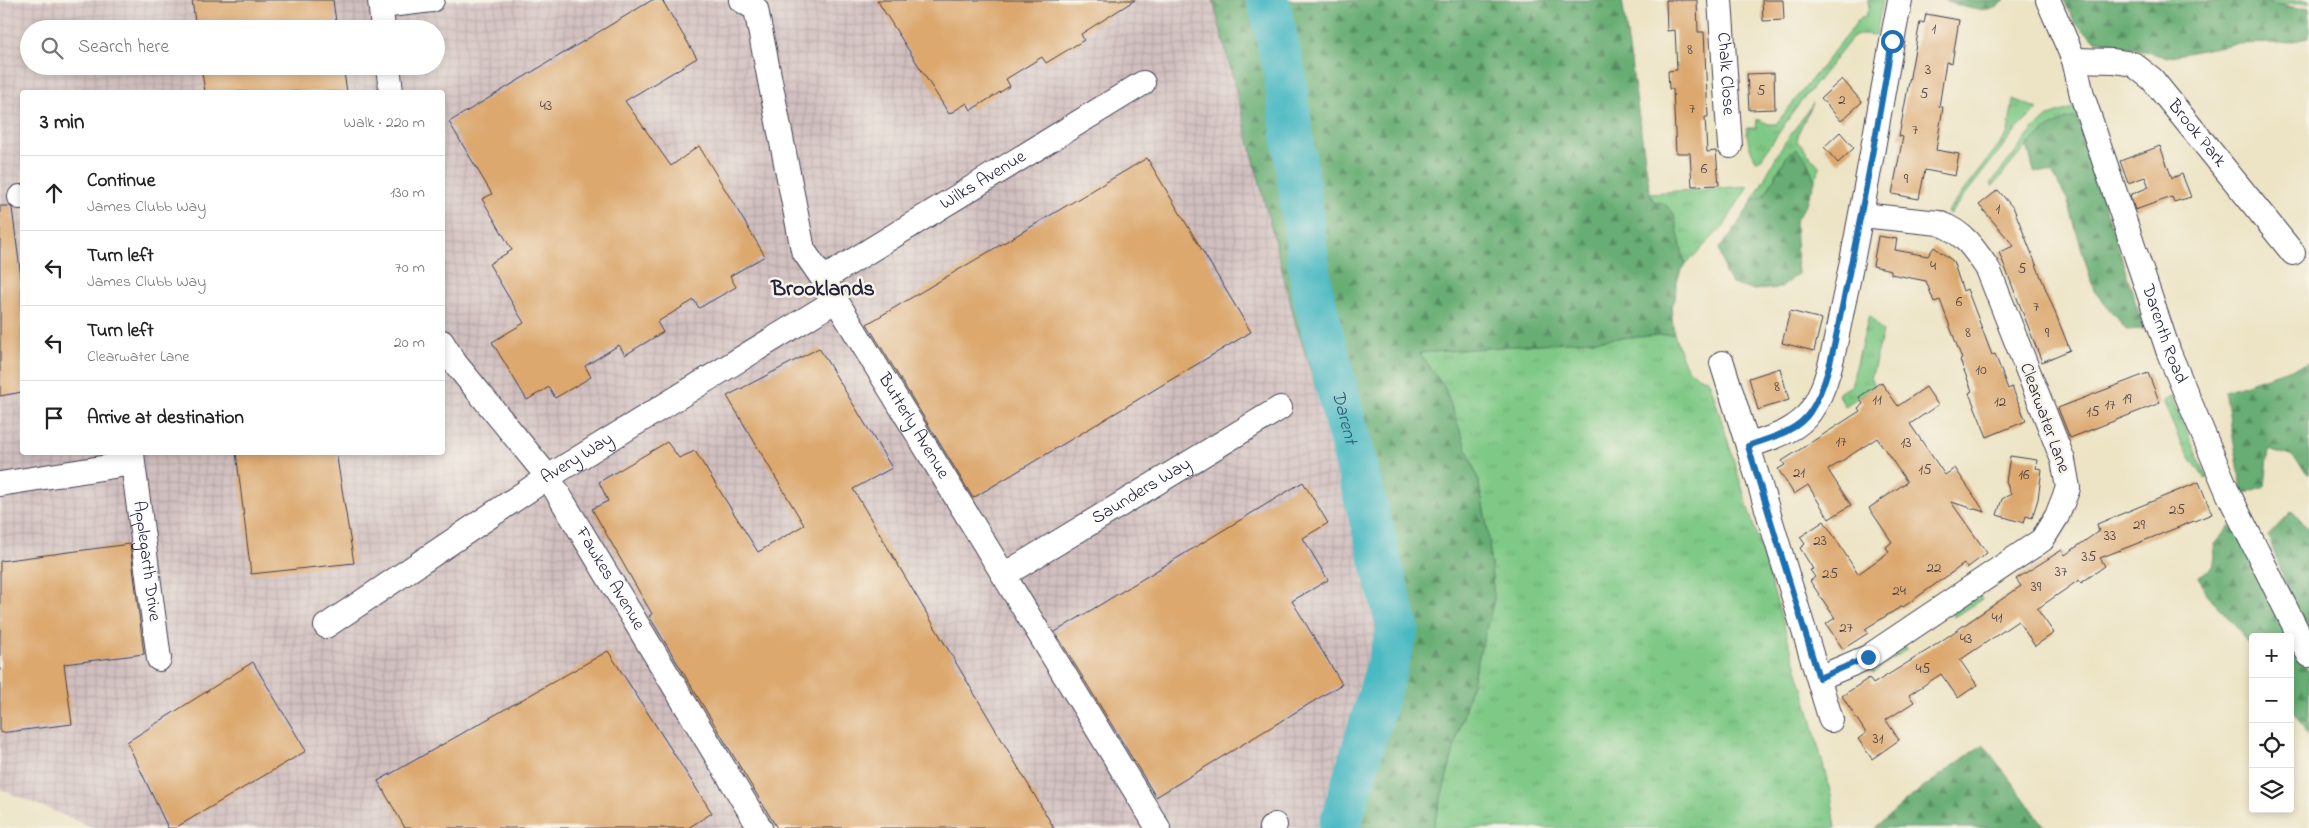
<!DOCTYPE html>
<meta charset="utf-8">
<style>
body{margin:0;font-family:"Indie Flower",sans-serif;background:#f2f2f2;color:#222}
.controls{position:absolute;right:15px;bottom:15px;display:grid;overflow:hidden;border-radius:5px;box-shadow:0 2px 8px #0003}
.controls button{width:45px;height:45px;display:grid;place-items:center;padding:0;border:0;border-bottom:1px solid #e0e0e0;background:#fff;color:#222;font:25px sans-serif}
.stop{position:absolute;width:15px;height:15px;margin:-11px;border:4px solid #1f6fb2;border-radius:50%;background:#fff}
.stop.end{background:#1f6fb2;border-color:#fff;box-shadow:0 1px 5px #0008}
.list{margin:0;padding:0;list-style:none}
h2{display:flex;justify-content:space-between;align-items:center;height:65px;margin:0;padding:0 20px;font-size:21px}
h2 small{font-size:16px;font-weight:400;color:#767676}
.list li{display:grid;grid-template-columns:32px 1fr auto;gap:15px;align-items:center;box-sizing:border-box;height:75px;padding:0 20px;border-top:1px solid #e0e0e0}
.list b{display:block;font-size:19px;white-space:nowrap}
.list p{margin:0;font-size:16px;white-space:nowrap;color:#767676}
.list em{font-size:16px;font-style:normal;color:#767676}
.icon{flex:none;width:28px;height:28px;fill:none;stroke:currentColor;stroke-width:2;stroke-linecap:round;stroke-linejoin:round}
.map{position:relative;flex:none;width:2309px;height:828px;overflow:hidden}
.search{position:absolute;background:#fff;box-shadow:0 2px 8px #0003;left:20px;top:20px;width:425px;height:55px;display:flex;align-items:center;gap:12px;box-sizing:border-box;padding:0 18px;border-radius:28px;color:#767676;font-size:19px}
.panel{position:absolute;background:#fff;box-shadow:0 2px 8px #0003;left:20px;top:90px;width:425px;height:365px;border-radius:5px}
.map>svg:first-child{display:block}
.industrial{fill:url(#industrial-grid);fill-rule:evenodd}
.grass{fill:url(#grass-tufts);stroke:#507660}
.forest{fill:url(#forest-firs);stroke:#446857}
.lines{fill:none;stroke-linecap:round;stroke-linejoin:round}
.river{stroke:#4ab9c3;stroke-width:42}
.building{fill:#dca86e}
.minor-casing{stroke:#403f50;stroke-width:26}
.minor{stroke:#fff;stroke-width:24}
.route{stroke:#1f6fb2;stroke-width:6}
.labels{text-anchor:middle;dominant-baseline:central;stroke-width:5;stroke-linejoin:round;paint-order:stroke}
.number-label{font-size:15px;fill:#504448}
.street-label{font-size:18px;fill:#22223b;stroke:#f7f3e8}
.water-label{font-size:19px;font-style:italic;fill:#30576b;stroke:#f7f3e8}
.district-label{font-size:22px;font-weight:bold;fill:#22223b;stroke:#f7f3e8}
</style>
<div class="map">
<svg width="2309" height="828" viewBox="0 0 2309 828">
<defs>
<pattern id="industrial-grid" width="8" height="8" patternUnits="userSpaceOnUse" patternTransform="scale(1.25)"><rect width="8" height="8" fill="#d1bfbf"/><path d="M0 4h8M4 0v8" fill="none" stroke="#b3a4a5"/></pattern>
<pattern id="grass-tufts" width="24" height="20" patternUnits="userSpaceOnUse" patternTransform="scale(1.25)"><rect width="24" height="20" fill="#7fc986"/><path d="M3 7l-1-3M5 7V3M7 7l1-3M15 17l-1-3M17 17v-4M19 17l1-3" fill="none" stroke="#6dac75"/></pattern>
<pattern id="forest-firs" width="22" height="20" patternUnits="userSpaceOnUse" patternTransform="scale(1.25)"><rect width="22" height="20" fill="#67ad73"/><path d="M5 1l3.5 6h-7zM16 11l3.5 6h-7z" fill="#548c60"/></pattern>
</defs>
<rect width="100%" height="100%" fill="#f7f3e8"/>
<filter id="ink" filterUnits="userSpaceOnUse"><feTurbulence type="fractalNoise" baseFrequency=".02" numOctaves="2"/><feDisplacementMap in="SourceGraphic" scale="10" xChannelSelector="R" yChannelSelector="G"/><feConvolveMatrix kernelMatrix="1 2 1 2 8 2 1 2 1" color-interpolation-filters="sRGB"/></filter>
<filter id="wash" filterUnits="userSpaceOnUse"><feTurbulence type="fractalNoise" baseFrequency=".0096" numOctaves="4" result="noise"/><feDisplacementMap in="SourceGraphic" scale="20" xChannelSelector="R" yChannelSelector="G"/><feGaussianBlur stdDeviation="1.12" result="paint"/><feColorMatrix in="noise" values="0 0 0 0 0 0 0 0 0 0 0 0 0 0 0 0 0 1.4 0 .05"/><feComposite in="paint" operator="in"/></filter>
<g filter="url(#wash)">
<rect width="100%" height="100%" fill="#ede4c5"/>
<path class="industrial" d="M0 0H1213L1295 321 1344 478 1378 636 1325 828H94L0 789ZM29 29H436V66H29ZM22 92H442V452H22Z"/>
<g class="grass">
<path d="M1868 0H1883L1876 35 1862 34 1853 37 1796 108 1760 160 1756 161 1749 145 1746 128H1756L1757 119 1769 124H1776L1861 17 1866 16 1869 7Z"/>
<path d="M2140 0H2309V3L2149 14Z"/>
<path d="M2013 99 2038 109 2015 131 1950 214 1947 212 2008 133Z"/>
<path d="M1813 103 1799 131 1797 141 1820 167 1815 181 1806 159 1788 154 1764 196 1753 200 1781 148Z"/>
<path d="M2072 108H2075L2082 130 2024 149 1993 186 1990 184 2032 131 2049 116Z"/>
<path d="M1748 186 1723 227 1685 265 1674 214 1665 204 1653 201 1650 193Z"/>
<path d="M1869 315 1883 332 1871 379 1875 386 1845 406 1838 395 1840 392 1851 386Z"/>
<path d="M1674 334C1681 353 1684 376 1708 379L1712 389 1803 688 1831 795 1836 828H1433L1494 600 1488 531 1478 479 1444 387 1419 353Z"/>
<path d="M2171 397 2207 478 2205 479 2182 446 2163 401Z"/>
<path d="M1978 593 1982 599 1954 617 1951 612Z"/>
<path d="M1903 644 1907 649 1873 673 1869 667Z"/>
</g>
<g class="forest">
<path d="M1213 0H1622L1650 193 1653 201 1665 204 1674 214 1685 265 1681 270 1676 284 1675 300 1671 306 1674 334 1419 353 1444 387 1478 479 1488 531 1494 600 1433 828H1325L1378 636 1344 478 1295 321Z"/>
<path d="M1943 0H2006C1983 18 1968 7 1943 0Z"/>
<path d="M2064 0H2152L2172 4 2261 0 2296 9 2309 7V38L2283 43 2233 44 2166 57 2118 44 2095 40 2074 22Z"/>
<path d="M2075 117 2081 130 2144 329 2127 330 2094 291 2067 199 2052 173 2034 172 2027 145C2042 133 2055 121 2075 117Z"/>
<path d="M1796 149 1806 159 1815 181 1807 202 1795 222 1798 274 1781 288 1752 290 1732 284 1725 273 1719 248 1731 235 1753 200 1764 196 1788 154Z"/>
<path d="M2309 363V475L2293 457 2269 449 2265 486 2243 494 2225 391Z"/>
<path d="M2292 511 2309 528V631L2291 598 2268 536Z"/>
<path d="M2229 527 2236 530 2286 621 2297 651 2309 673V736L2290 707V637H2253V651L2237 627 2206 594 2199 576 2213 567 2215 556 2214 544Z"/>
<path d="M1983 744 2046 828H1875L1908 799Z"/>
</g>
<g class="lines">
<path class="river" id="s1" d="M1268 0 1284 69 1312 291 1398 629 1339 828"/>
</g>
<g id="blocks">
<g class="building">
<path d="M192 0H333L337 29H196Z"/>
<path d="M652 0H662L697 58 625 101 671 166 699 146 765 256 730 276 736 287 699 308 694 300 657 322 663 332 625 355 619 345 585 366 591 377 555 398 549 387 527 400 492 342 524 323 489 264 512 250 482 199 492 194 449 122Z"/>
<path d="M877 0H1135L1081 34 1084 40 1046 63 1042 57 1006 79 1010 86 971 110 967 103 949 114Z"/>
<path d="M1666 0H1697L1698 32H1704L1708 117H1705L1707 152 1716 151 1719 185 1692 186 1690 153H1676L1673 89H1669L1668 71 1677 70 1675 30 1667 31Z"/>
<path d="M1762 0H1783L1784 20 1763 21Z"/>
<path d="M1926 14 1959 20 1952 63 1946 62 1939 107H1943L1936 150 1959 154 1955 176 1925 170 1919 199 1892 194 1903 137 1899 136 1920 22 1924 23Z"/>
<path d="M201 66H343L347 92H205Z"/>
<path d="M1774 73 1775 109 1749 110 1747 74Z"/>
<path d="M1842 79 1862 102 1841 121 1821 98Z"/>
<path d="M1840 132 1854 148 1838 163 1824 147Z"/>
<path d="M2160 146 2172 178 2182 174 2191 197 2174 202 2172 197 2135 210 2130 195 2149 187 2145 177 2128 183 2120 161Z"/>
<path d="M1147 158 1251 332 973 498 867 324Z"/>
<path d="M1998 190 2014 209 2070 350 2042 362 1999 252 2014 246 1979 205Z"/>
<path d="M0 206H10L12 208 22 285V392L0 396Z"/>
<path d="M1878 236 1897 239 1895 250 1928 256 1934 247 1953 261 1963 291 1967 289 1992 355 1995 354 2008 389 2012 387 2026 421 1987 437 1969 393 1972 391 1960 360 1962 359 1940 300 1934 302 1926 281 1891 274V270L1873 266Z"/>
<path d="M1790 311 1822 319 1814 351 1782 343Z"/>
<path d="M819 348 892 468 853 489 1054 828H777L649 616 652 614 592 509 608 501 599 482 667 442 679 458 695 451 758 552 804 525 727 396Z"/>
<path d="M1780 368 1789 400 1758 410 1749 378Z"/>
<path d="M2148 373 2160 403 2070 438 2058 408Z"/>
<path d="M1881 382 1898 406 1926 387 1938 405 1910 424 1945 475 1955 468 1985 512 1951 502 1987 553 1967 568 1964 564 1903 607 1902 606 1865 629 1868 633 1843 649 1826 624 1835 618 1810 581 1815 577 1810 570 1813 569 1800 548 1805 544 1800 537 1824 521 1858 574 1889 552 1886 547 1892 542 1869 508 1907 482 1877 438 1828 470 1851 505 1829 519 1808 485 1794 494 1778 469 1785 465 1782 461 1860 411 1858 408 1863 404 1859 397Z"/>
<path d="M236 452H336L354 563 251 574Z"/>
<path d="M2010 456 2037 460 2036 468 2042 469 2038 499 2032 518 2026 516 2024 523 1997 515 2002 499 2011 494 2006 482Z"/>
<path d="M1303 482 1328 523 1303 538 1328 580 1292 601 1342 684 1156 797 1055 632Z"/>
<path d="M2199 482 2212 514 2100 558 2105 566 2081 583 2079 580 2037 609 2054 633 2035 646 2018 621 1960 660 1977 685 1958 698 1941 674 1909 695 1914 702 1886 720 1899 740 1872 759 1858 739 1866 733 1842 696 1869 678 1873 684 1928 650 2021 586 2016 579 2062 550 2065 555 2099 531 2097 524Z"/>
<path d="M130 544 144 654 64 664 72 724 0 733V561Z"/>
<path d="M608 651 712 813 688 828H405L378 781Z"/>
<path d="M253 662 306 751 175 828H168L127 742Z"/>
</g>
</g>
</g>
<g filter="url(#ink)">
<use href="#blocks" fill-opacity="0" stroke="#403f50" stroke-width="1"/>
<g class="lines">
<defs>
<g id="minor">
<path d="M380 0 383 29"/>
<path id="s2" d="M741 0 756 9 803 250 823 279 1158 828"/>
<path id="s3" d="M1720 0 1730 146"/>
<path id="s4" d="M2048 0 2074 60 2082 95 2169 353 2229 495 2309 655"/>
<path d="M381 6 432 0"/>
<path id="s5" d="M2074 60 2113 61 2133 64 2152 79 2293 253"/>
<path d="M388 66 391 92"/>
<path d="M20 197H22"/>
<path id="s6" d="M823 279 1143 83"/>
<path id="s7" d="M442 342 455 363 548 477 760 828"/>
<path d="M1722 363 1748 446"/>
<path id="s8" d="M133 463 159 659"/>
<path d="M0 484 133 463 132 452"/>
<path id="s9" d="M1004 575 1280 408"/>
<path id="s10" d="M326 626 548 477 835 301"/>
<path d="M1819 678 1868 657 2042 540 2057 516 2068 488 2063 460 1988 269C1973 247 1964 233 1939 223L1862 215"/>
<path d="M1831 720 1748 446C1770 438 1796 432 1810 412 1830 385 1836 337 1843 305 1865 203 1880 101 1900 0"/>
<path d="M1271 828 1275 825"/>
</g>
</defs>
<use href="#minor" class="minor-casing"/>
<use href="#minor" class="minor"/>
</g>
</g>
<g class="lines" filter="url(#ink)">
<path class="route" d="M1868 657 1819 678 1748 446C1769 438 1797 432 1810 412 1829 384 1835 339 1842 307 1861 219 1877 130 1892 41"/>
</g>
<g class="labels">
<g class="number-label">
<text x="1934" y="29">1</text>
<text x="1690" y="50">8</text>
<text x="1928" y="70">3</text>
<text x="1761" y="91">5</text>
<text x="1924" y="94">5</text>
<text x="1842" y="100">2</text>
<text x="546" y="106">43</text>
<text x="1692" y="109">7</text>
<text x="1915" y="130">7</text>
<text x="1704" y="169">6</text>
<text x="1906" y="179">9</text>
<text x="1998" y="209">1</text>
<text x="1933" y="266">4</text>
<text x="2022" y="269">5</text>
<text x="1959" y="302">6</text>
<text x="2036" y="307">7</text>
<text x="1968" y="333">8</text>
<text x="2047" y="333">9</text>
<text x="1981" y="370">10</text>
<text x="1777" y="387">8</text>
<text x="2127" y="399">19</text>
<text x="1877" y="400">11</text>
<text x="2000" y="402">12</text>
<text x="2110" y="405">17</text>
<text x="2093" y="412">15</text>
<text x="1841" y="442">17</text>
<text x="1906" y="443">13</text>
<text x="1925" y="470">15</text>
<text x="1799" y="473">21</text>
<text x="2024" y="475">16</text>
<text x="2177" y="510">25</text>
<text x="2139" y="525">29</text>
<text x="2110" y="536">33</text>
<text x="1820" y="541">23</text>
<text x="2089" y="557">35</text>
<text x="1934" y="568">22</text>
<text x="2061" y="572">37</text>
<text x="1830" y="574">25</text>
<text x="2036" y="587">39</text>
<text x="1899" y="591">24</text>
<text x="1997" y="618">41</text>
<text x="1846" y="628">27</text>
<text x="1966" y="639">43</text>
<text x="1923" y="669">45</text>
<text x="1878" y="739">31</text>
</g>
<g class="street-label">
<text stroke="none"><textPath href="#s3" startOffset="74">Chalk Close</textPath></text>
<text stroke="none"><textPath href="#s5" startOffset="154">Brook Park</textPath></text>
<text stroke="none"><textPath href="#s6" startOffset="188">Wilks Avenue</textPath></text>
<text stroke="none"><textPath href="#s4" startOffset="354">Darenth Road</textPath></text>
<text transform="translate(2044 418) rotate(70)">Clearwater Lane</text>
<text stroke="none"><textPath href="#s2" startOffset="471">Butterly Avenue</textPath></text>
<text stroke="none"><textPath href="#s10" startOffset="302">Avery Way</textPath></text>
<text stroke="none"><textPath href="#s9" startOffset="161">Saunders Way</textPath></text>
<text stroke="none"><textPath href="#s8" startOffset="99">Applegarth Drive</textPath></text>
<text stroke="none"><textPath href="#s7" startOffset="291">Fawkes Avenue</textPath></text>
</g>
<g class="water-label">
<text stroke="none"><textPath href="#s1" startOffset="425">Darent</textPath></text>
</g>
<g class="district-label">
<text x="823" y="290">Brooklands</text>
</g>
</g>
</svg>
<div class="controls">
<button>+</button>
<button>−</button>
<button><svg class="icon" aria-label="locate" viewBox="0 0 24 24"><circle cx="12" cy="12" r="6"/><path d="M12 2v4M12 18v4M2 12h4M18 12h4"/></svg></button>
<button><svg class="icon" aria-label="layers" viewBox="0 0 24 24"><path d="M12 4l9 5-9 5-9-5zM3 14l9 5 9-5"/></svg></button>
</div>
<div class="stop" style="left:1892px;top:41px"></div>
<div class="stop end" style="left:1868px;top:657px"></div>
<div class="search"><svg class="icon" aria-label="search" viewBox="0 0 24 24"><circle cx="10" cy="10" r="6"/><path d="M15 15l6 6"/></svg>Search here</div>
<section class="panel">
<h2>3 min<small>Walk · 220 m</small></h2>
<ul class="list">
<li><svg class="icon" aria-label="ahead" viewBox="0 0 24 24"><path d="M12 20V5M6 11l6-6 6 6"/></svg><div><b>Continue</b><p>James Clubb Way</p></div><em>130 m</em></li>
<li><svg class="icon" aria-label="left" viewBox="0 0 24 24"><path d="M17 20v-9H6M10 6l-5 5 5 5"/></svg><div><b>Turn left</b><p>James Clubb Way</p></div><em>70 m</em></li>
<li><svg class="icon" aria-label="left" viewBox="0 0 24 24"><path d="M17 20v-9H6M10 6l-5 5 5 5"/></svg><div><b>Turn left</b><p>Clearwater Lane</p></div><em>20 m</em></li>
<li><svg class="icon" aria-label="arrive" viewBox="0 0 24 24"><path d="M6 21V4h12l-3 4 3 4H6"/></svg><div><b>Arrive at destination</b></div></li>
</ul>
</section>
</div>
